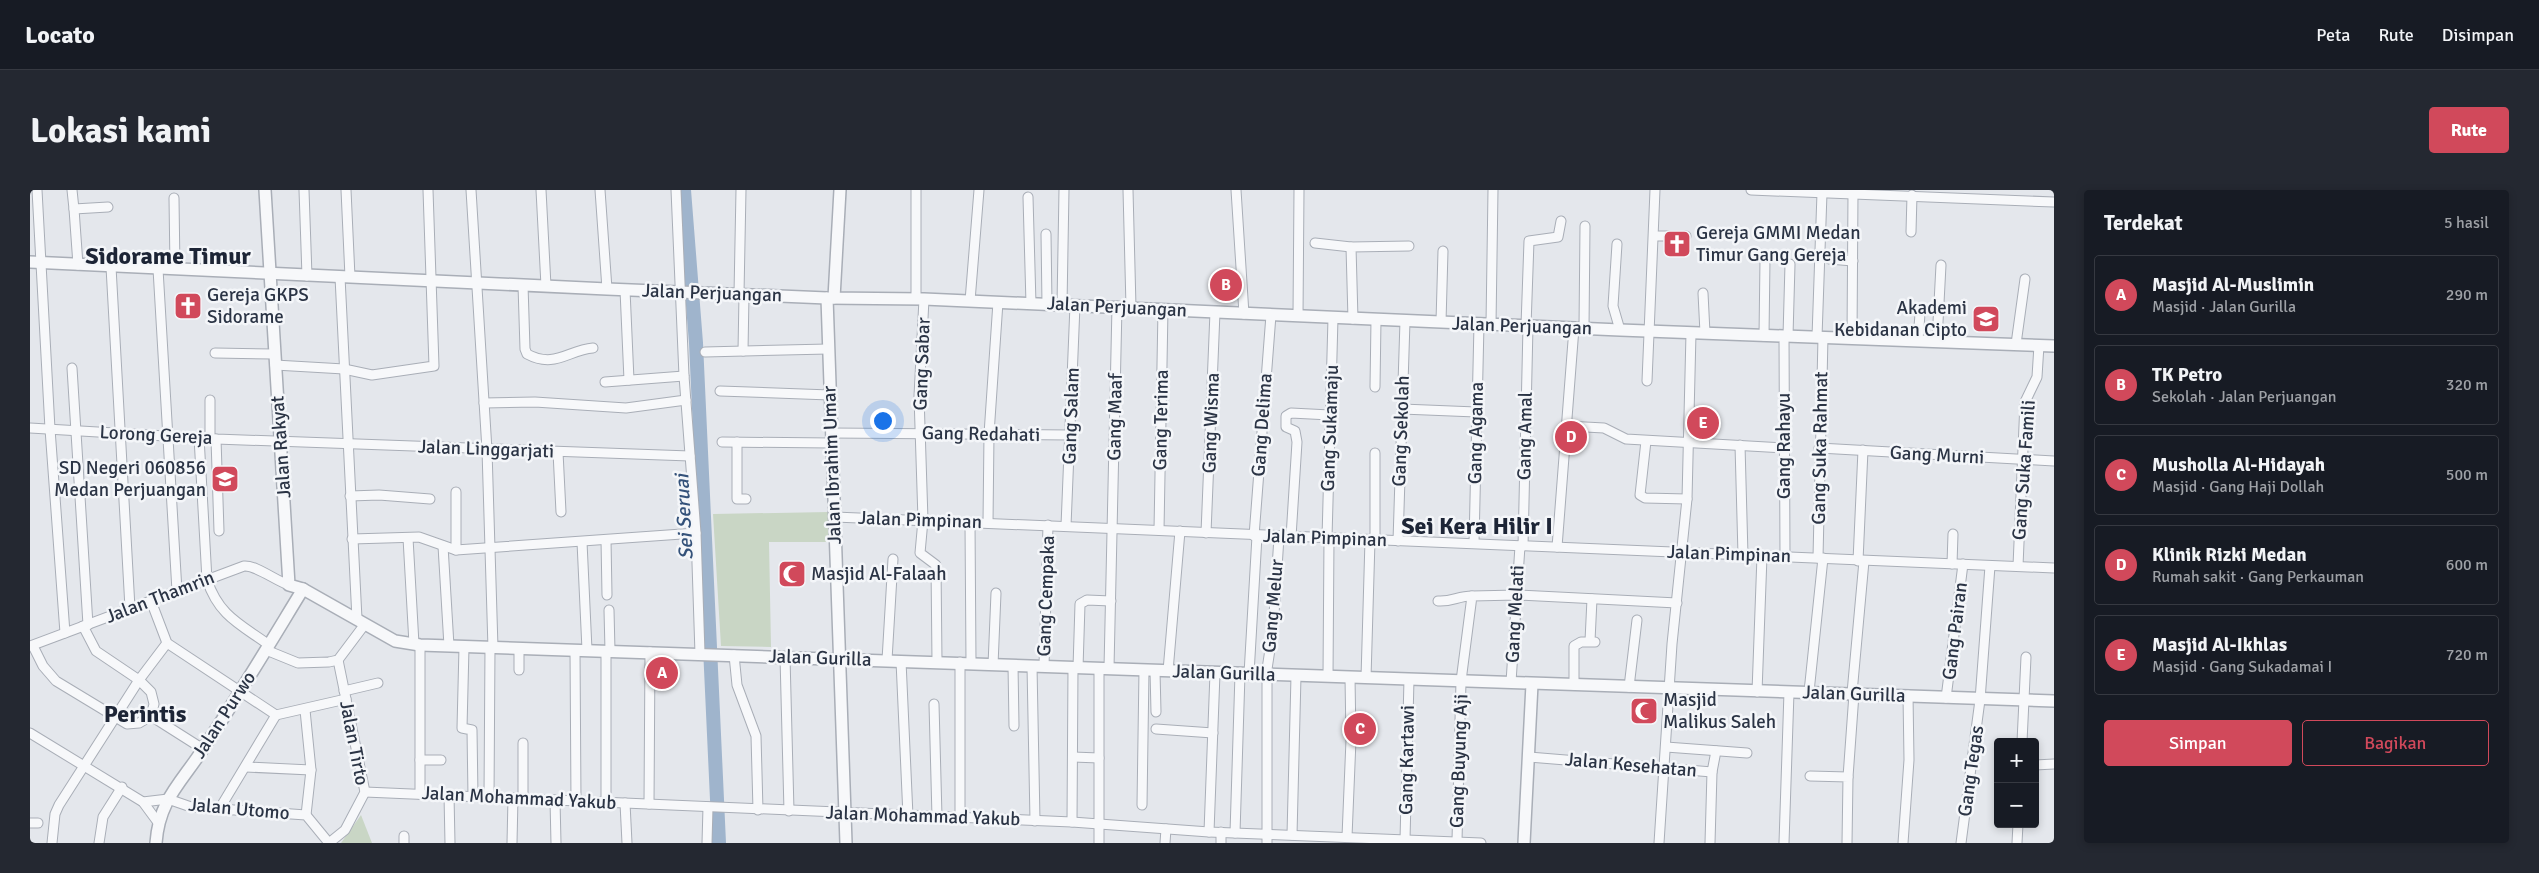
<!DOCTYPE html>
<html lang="id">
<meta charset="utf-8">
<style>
body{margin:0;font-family:Signika,sans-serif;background:#242831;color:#f1f3f6}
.controls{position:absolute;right:15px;bottom:15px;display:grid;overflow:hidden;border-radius:5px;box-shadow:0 2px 8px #0003}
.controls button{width:45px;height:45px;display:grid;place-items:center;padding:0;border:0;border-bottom:1px solid #363941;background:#171b24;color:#f1f3f6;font:25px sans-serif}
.you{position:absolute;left:852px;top:230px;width:18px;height:18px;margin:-12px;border:4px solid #fff;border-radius:50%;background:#1a73e8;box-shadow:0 0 0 8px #1a73e833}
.badge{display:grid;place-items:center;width:32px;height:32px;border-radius:50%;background:#d1495b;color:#fff;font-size:16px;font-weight:700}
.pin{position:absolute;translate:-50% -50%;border:2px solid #fff;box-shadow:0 1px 5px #0006}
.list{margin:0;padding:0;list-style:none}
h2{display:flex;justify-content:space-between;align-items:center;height:65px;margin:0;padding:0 20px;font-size:21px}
h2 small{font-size:16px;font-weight:400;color:#9ea1a6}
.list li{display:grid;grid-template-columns:32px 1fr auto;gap:15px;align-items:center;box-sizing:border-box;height:80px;margin:0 10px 10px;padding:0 10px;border:1px solid #363941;border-radius:5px}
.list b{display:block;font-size:19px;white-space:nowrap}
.list p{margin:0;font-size:16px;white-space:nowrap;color:#9ea1a6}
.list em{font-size:16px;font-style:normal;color:#9ea1a6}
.actions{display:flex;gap:10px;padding:15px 20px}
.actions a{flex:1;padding:11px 0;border:1px solid #d1495b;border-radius:5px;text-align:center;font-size:18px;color:#d1495b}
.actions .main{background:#d1495b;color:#fff}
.map{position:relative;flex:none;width:2024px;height:653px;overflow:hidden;border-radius:5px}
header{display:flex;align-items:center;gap:30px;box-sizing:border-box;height:70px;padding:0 25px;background:#171b24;border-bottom:1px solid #363941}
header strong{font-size:24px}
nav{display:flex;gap:28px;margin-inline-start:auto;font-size:18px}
.intro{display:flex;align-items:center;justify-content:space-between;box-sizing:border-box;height:120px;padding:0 30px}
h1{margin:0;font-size:35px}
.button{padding:12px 22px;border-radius:5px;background:#d1495b;color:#fff;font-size:18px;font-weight:700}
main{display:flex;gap:30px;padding:0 30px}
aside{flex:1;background:#171b24;border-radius:5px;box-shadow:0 2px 8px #0003}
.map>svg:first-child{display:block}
.green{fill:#c9d6c5}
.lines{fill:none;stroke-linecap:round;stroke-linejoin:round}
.river{stroke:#9fb4cc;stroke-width:14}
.minor-casing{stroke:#a9aeb7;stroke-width:11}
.tertiary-casing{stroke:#a9aeb7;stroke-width:14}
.minor{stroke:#f7f8fa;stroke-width:9}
.tertiary{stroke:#f7f8fa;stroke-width:11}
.labels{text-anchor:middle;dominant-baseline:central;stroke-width:5;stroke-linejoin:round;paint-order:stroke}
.poi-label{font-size:19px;fill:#2b3445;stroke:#f4f6f9;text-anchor:start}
.street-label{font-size:19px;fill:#2b3445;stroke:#f4f6f9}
.water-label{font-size:20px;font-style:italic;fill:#34527a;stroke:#f4f6f9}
.district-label{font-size:24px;font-weight:bold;fill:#1d2536;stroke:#f4f6f9}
</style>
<header>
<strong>Locato</strong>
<nav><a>Peta</a><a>Rute</a><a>Disimpan</a></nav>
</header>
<div class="intro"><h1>Lokasi kami</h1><a class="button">Rute</a></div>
<main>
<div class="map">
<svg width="2024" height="653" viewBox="0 0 2024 653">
<rect width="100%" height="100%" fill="#e4e7ec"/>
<g class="green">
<path d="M799 322V352H739L741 457 691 456 683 324Z"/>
<path d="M331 625 342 653H311Z"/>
</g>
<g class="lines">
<path class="river" d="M654 0 666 153 689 653"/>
<defs>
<g id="minor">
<path d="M7 0 20 239 35 443"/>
<path d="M42 0 44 19"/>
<path d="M274 0 277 86"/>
<path d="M316 0 320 87"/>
<path d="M441 0 457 260 463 458"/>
<path d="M511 0 516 96"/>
<path d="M570 0 577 99"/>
<path d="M646 0 654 186 666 343 670 464"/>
<path d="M1098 0 1101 117"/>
<path d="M1206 0 1214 124"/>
<path d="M1721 0 2024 12"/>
<path d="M998 7 1001 114"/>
<path d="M144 8 145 79"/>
<path d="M1881 42 1882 5"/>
<path d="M1016 44 1017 114"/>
<path d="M1624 46H1656"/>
<path d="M1285 53 1321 57"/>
<path d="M1587 54 1583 116 1590 140"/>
<path d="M1799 69 1823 71"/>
<path d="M48 75 44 19 78 17"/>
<path d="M81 77 100 418"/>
<path d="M128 79 147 401"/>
<path d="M310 87 327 429"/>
<path d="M493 95 495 159 497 164C525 179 538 160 563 158"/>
<path d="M595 100 599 190"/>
<path d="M1673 103 1675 143"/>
<path d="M709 104 711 0"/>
<path d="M886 108V0"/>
<path d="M894 109 889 206 893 330 890 363 906 375 907 472"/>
<path d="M940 111 949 0"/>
<path d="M1032 115 1034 0"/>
<path d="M1268 126 1269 0"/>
<path d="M1323 129 1321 57 1379 56"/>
<path d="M1411 132 1413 61"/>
<path d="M1461 134 1463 0"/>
<path d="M1496 136 1499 51 1528 47 1531 31"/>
<path d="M1554 138 1555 36"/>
<path d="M1734 146 1735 69"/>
<path d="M1754 146 1755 367"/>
<path d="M1758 146 1760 74"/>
<path d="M1787 147 1792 3"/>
<path d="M1822 148 1823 3"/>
<path d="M1888 150 1890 124"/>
<path d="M1907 151 1911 75"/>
<path d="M1986 154 1995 89"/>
<path d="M713 161 714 105"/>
<path d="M675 162 798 159"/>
<path d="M185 163 244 164"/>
<path d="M245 175 314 179 342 185 404 176 398 0"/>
<path d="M42 178 58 435"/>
<path d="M1617 191 1625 0"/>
<path d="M575 192 654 186"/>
<path d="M1345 197 1346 130"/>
<path d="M690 201 800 205"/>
<path d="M180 210V248"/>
<path d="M454 213 505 212 596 218 656 210"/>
<path d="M1372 219 1446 222"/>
<path d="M1537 236 1574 238 1596 249 1753 258"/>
<path d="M0 238 186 249 660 266"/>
<path d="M801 243 1040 245"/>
<path d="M169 247 177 390C189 426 210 434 239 455"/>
<path d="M186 249 189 341"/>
<path d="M1616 251 1610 305 1615 308 1657 309"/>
<path d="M692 252 801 253"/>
<path d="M707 252V309H716"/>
<path d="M1710 255 1713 365"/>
<path d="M1789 258 2024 271"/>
<path d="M528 262 531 322"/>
<path d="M1345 263V350"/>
<path d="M426 302V360"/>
<path d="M320 306 349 305 400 309"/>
<path d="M805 327 2024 378"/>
<path d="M940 333 941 473"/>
<path d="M958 333 959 244 968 112"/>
<path d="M1036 336 1045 115"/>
<path d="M1129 340 1133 119"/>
<path d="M1176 343 1185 122"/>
<path d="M1224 346 1241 125"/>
<path d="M1261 347 1267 252 1265 241 1256 237V226L1261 223 1300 225"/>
<path d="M378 348 384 454"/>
<path d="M1297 348 1303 128"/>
<path d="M322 349 389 347 426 360 666 343"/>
<path d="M576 350 577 405"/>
<path d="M1368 351 1375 131"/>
<path d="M552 352 557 460"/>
<path d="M1444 353 1449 134"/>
<path d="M413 356 419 456"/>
<path d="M1493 356 1498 136"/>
<path d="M1527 357 1544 138"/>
<path d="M1788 368 1793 147"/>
<path d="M1828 371 1833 260"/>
<path d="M1922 374 1923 344"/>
<path d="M1988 376 1995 212 2007 187 2009 155"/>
<path d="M121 411 137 453 246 525 316 509"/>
<path d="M1408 411C1422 412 1428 406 1442 406"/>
<path d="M579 420 580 461"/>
<path d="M1560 451 1562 409"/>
<path d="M390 455V604"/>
<path d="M0 456 214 376C226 375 246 391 259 395"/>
<path d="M3 456 13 476 26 491 97 534 109 533 121 526 124 514 121 502 109 490 66 461 53 436"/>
<path d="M434 457 432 538 442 540 443 606"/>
<path d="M489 458V480"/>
<path d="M236 460 268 473 299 472 308 470 335 434"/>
<path d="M545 460 546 611"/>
<path d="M704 465 707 495 726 546 728 620"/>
<path d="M755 467 759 621"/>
<path d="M857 470 863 369"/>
<path d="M871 471 878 626"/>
<path d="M930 472V627"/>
<path d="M963 475 966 403"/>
<path d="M983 475 984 536"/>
<path d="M1002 476 1005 631"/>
<path d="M1014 476 1018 335"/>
<path d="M1048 478 1050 414 1057 410 1081 411"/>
<path d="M1069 478V653"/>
<path d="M1079 478 1087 116"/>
<path d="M1125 481 1126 522"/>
<path d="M1138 481 1150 341"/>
<path d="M1219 484 1227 346"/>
<path d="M1298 486 1299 348"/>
<path d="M1336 488 1340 350"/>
<path d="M1481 492 1490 356"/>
<path d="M1544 495V456L1551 452H1565"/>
<path d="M1599 497 1607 430"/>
<path d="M314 501 348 493"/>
<path d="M1727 502 1732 366"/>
<path d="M1779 502 1793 368"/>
<path d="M1822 503 1834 371"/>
<path d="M1916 508 1933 374"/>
<path d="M904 514 907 627"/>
<path d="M275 520 281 580 276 625"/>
<path d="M121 526 173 559"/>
<path d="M1126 539 1183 543"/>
<path d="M0 543 113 612 127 631"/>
<path d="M1992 552 1996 467"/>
<path d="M1636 557 1717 563"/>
<path d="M1043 567 1069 568"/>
<path d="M1499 567 1682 582 1686 561"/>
<path d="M390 570H411"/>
<path d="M2005 575 2024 574"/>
<path d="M216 577 281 580"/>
<path d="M1780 586 1818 587 1817 653"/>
<path d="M1818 587 1824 504"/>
<path d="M335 602 1042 632 1179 642 1451 653"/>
<path d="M419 605 420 653"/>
<path d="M459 607 460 457"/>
<path d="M493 608V553"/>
<path d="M525 610 526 653"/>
<path d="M113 612 138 609 161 617 276 625 299 653 315 640 335 602 308 470"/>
<path d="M576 612V461"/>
<path d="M595 613 597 653"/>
<path d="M619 614 620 462"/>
<path d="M1112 615 1114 480"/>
<path d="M190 618 246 525"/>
<path d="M1042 632 1043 478"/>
<path d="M0 633H8"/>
<path d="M1179 642 1185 483"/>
<path d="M1205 643 1210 484"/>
<path d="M1262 645 1266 486"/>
<path d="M374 646V653"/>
<path d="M1317 647 1321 550 1320 487"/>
<path d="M1375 650 1379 489"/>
<path d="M1427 651 1431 491 1442 406 1487 405 1647 413"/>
<path d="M22 653 25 624 29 615 109 490 137 453"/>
<path d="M69 653 73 627 92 597"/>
<path d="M482 653 483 608"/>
<path d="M677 653 678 617"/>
<path d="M1135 653 1136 639"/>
<path d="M1191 653V642"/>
<path d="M1237 653V479L1243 440 1249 347"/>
<path d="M1629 653 1642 454 1657 309 1661 143"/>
<path d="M1680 653 1682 582"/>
<path d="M1754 653 1759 502"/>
<path d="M1873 653 1879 570 1878 505"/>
<path d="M1931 653 1950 510 1960 376"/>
<path d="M1987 653 1988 634"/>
</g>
<g id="tertiary">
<path d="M235 0 259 395 273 399 365 451 390 455 2024 511"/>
<path d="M0 72 577 99 797 108 894 109 1590 140 2024 156"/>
<path d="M797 108 816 653"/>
<path d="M804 108 810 0"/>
<path d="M126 653C129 610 151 593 173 559 208 507 240 453 273 399"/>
<path d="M1494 653 1502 494"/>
</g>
</defs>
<use href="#minor" class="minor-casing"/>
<use href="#tertiary" class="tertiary-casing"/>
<use href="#minor" class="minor"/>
<use href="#tertiary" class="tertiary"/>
</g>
<defs>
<symbol id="church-square" viewBox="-11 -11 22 22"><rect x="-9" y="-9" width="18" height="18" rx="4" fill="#d1495b" stroke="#f4f6f9"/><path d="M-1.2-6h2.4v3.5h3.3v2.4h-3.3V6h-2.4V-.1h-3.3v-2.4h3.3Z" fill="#fff"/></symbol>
<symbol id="university-square" viewBox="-11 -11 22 22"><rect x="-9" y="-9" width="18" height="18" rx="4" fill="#d1495b" stroke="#f4f6f9"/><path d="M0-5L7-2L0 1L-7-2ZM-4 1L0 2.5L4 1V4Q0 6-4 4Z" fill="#fff"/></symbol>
<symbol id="school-square" viewBox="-11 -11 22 22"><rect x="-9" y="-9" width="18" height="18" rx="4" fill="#d1495b" stroke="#f4f6f9"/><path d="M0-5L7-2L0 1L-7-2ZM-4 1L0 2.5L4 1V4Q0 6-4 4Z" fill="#fff"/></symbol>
<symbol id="mosque-square" viewBox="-11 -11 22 22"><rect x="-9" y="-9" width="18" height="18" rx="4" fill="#d1495b" stroke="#f4f6f9"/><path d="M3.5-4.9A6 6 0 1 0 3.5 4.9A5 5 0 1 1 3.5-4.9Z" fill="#fff"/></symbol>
</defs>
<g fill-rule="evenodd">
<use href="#church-square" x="1631" y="38" width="32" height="32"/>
<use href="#church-square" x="142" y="100" width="32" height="32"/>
<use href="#university-square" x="1940" y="113" width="32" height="32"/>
<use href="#school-square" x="179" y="273" width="32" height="32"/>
<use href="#mosque-square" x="746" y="368" width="32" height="32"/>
<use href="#mosque-square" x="1598" y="505" width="32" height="32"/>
</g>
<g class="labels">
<g class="poi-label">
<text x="1666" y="43">Gereja GMMI Medan<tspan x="1666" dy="22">Timur Gang Gereja</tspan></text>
<text x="177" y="105">Gereja GKPS<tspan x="177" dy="22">Sidorame</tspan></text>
<text x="1937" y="118" text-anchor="end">Akademi<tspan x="1937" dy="22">Kebidanan Cipto</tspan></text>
<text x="176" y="278" text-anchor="end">SD Negeri 060856<tspan x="176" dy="22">Medan Perjuangan</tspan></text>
<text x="781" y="384">Masjid Al-Falaah</text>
<text x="1633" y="510">Masjid<tspan x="1633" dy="22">Malikus Saleh</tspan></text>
</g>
<g class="street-label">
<text transform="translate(682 103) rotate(2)">Jalan Perjuangan</text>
<text transform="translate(1087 117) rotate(3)">Jalan Perjuangan</text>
<text transform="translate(1492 136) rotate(2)">Jalan Perjuangan</text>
<text transform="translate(892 174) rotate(-88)">Gang Sabar</text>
<text transform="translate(1041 226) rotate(-88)">Gang Salam</text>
<text transform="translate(1085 227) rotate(-89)">Gang Maaf</text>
<text transform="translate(1131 230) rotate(-89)">Gang Terima</text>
<text transform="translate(1181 233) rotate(-88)">Gang Wisma</text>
<text transform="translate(1232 235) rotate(-86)">Gang Delima</text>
<text transform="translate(1300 238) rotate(-88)">Gang Sukamaju</text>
<text transform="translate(1371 241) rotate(-88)">Gang Sekolah</text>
<text transform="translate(1446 243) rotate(-89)">Gang Agama</text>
<text transform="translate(951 244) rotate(1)">Gang Redahati</text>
<text transform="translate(126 245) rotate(3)">Lorong Gereja</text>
<text transform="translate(1495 246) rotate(-89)">Gang Amal</text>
<text transform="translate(1754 256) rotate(-90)">Gang Rahayu</text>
<text transform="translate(251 257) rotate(-94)">Jalan Rakyat</text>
<text transform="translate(1790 258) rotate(-89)">Gang Suka Rahmat</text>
<text transform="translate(456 259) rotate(2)">Jalan Linggarjati</text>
<text transform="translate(1907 265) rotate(3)">Gang Murni</text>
<text transform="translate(802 275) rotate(-92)">Jalan Ibrahim Umar</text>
<text transform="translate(1994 280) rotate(-86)">Gang Suka Famili</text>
<text transform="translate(890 330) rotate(2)">Jalan Pimpinan</text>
<text transform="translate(1295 348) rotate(2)">Jalan Pimpinan</text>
<text transform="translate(1699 364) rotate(2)">Jalan Pimpinan</text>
<text transform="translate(1016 406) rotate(-88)">Gang Cempaka</text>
<text transform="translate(130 407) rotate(-21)">Jalan Thamrin</text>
<text transform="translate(1243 416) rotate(-85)">Gang Melur</text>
<text transform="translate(1485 424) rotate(-87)">Gang Melati</text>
<text transform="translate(1925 441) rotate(-83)">Gang Pairan</text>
<text transform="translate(790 468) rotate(2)">Jalan Gurilla</text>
<text transform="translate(1194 483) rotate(2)">Jalan Gurilla</text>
<text transform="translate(1824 504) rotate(2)">Jalan Gurilla</text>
<text transform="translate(194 525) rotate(-57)">Jalan Purwo</text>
<text transform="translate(324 553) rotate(79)">Jalan Tirto</text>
<text transform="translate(1377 570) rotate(-89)">Gang Kartawi</text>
<text transform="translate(1429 571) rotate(-88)">Gang Buyung Aji</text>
<text transform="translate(1601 575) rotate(5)">Jalan Kesehatan</text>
<text transform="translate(1941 581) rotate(-82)">Gang Tegas</text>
<text transform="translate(489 608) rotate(3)">Jalan Mohammad Yakub</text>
<text transform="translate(209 619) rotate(5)">Jalan Utomo</text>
<text transform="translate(893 626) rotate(2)">Jalan Mohammad Yakub</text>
</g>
<g class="water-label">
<text transform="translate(654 327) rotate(-93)">Sei Seruai</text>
</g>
<g class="district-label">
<text x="138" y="66">Sidorame Timur</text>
<text x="1447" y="336">Sei Kera Hilir I</text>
<text x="115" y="524">Perintis</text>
</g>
</g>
</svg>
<div class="controls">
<button>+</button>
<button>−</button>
</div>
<div class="you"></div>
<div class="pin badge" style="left:632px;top:483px">A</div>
<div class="pin badge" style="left:1196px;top:95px">B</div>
<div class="pin badge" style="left:1330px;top:539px">C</div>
<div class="pin badge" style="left:1541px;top:247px">D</div>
<div class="pin badge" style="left:1673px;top:233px">E</div>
</div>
<aside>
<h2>Terdekat<small>5 hasil</small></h2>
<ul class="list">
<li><span class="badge">A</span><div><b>Masjid Al-Muslimin</b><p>Masjid · Jalan Gurilla</p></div><em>290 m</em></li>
<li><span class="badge">B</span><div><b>TK Petro</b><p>Sekolah · Jalan Perjuangan</p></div><em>320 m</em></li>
<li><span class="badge">C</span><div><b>Musholla Al-Hidayah</b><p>Masjid · Gang Haji Dollah</p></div><em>500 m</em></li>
<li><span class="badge">D</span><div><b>Klinik Rizki Medan</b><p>Rumah sakit · Gang Perkauman</p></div><em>600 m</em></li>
<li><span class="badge">E</span><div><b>Masjid Al-Ikhlas</b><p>Masjid · Gang Sukadamai I</p></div><em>720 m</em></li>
</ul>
<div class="actions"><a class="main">Simpan</a><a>Bagikan</a></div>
</aside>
</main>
